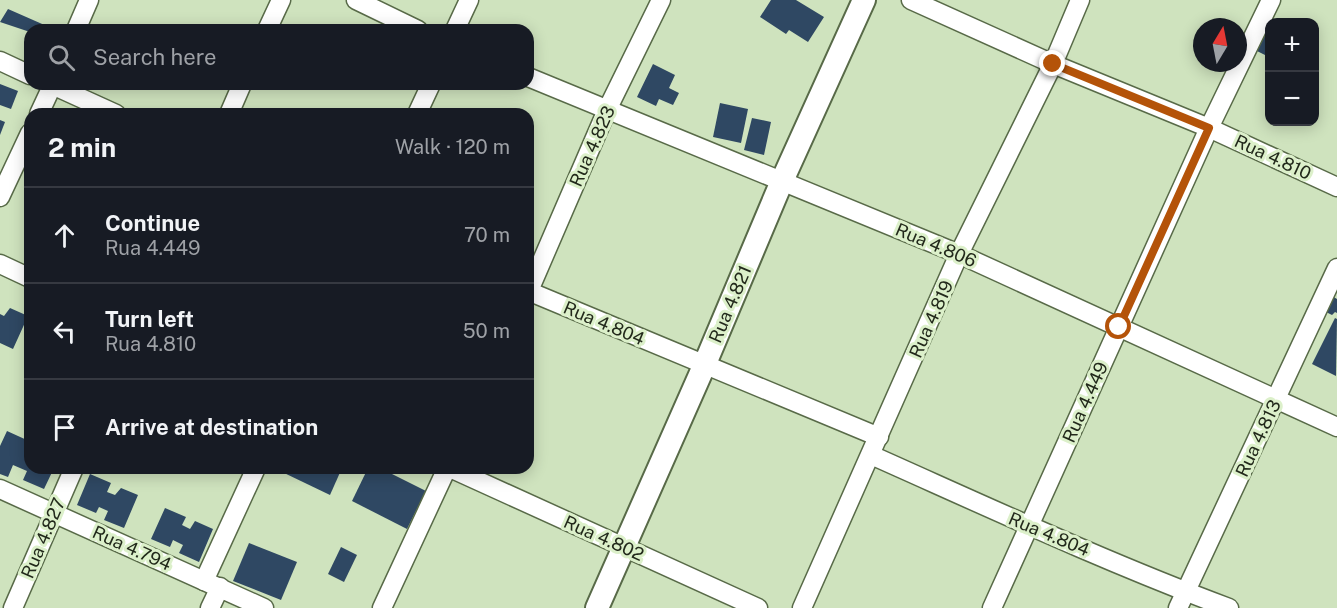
<!DOCTYPE html>
<meta charset="utf-8">
<style>
body{margin:0;font-family:"Public Sans",sans-serif;background:#242831;color:#f1f3f6}
.controls{position:absolute;right:18px;top:18px;display:grid;overflow:hidden;border-radius:12px;box-shadow:0 3px 15px #0003}
.controls button{width:54px;height:54px;display:grid;place-items:center;padding:0;border:0;border-bottom:2px solid #363941;background:#171b24;color:#f1f3f6;font:30px sans-serif}
.compass{position:absolute;left:1193px;top:18px;width:54px;height:54px;border-radius:50%;background:#171b24;box-shadow:0 3px 15px #0003;rotate:10deg}
.stop{position:absolute;width:18px;height:18px;margin:-14px;border:4px solid #b45309;border-radius:50%;background:#fff}
.stop.end{background:#b45309;border-color:#fff;box-shadow:0 2px 6px #0008}
.list{margin:0;padding:0;list-style:none}
h2{display:flex;justify-content:space-between;align-items:center;height:78px;margin:0;padding:0 24px;font-size:26px}
h2 small{font-size:20px;font-weight:400;color:#9ea1a6}
.list li{display:grid;grid-template-columns:39px 1fr auto;gap:18px;align-items:center;box-sizing:border-box;height:96px;padding:0 24px;border-top:2px solid #363941}
.list b{display:block;font-size:22px;white-space:nowrap}
.list p{margin:0;font-size:20px;white-space:nowrap;color:#9ea1a6}
.list em{font-size:20px;font-style:normal;color:#9ea1a6}
.icon{flex:none;width:33px;height:33px;fill:none;stroke:currentColor;stroke-width:2;stroke-linecap:round;stroke-linejoin:round}
.map{position:relative;flex:none;width:1337px;height:608px;overflow:hidden}
.search{position:absolute;background:#171b24;box-shadow:0 3px 15px #0003;left:24px;top:24px;width:510px;height:66px;display:flex;align-items:center;gap:15px;box-sizing:border-box;padding:0 21px;border-radius:18px;color:#9ea1a6;font-size:22px}
.panel{position:absolute;background:#171b24;box-shadow:0 3px 15px #0003;left:24px;top:108px;width:510px;height:366px;border-radius:18px}
.map>svg:first-child{display:block}
.building{fill:#2f4863}
.lines{fill:none;stroke-linecap:round;stroke-linejoin:round}
.minor-casing{stroke:#586a48;stroke-width:21}
.tertiary-casing{stroke:#586a48;stroke-width:26}
.minor{stroke:#fff;stroke-width:18}
.tertiary{stroke:#fff;stroke-width:22}
.route{stroke:#b45309;stroke-width:8}
.labels{text-anchor:middle;dominant-baseline:central;stroke-width:6;stroke-linejoin:round;paint-order:stroke}
.street-label{font-size:18px;fill:#22291b;stroke:#dcf0ca}
</style>
<div class="map">
<svg width="1337" height="608" viewBox="0 0 1337 608">
<rect width="100%" height="100%" fill="#cfe3be"/>
<g class="building">
<path d="M771 0H796L824 17 808 42 789 30 786 34 760 17Z"/>
<path d="M8 9 49 27 48 30H30V32L0 22Z"/>
<path d="M1267 30 1270 31 1269 57 1257 51Z"/>
<path d="M653 64 675 75 669 88 679 93 673 105 659 99 656 106 637 97Z"/>
<path d="M0 84 18 91 11 109 0 105Z"/>
<path d="M720 103 748 109 741 143 713 137Z"/>
<path d="M752 118 771 122 764 155 744 150Z"/>
<path d="M0 120 5 122 0 135Z"/>
<path d="M1332 296 1337 299V313L1335 312 1332 315 1324 311Z"/>
<path d="M10 308 28 316 13 349 0 343V314L4 316Z"/>
<path d="M1335 318 1337 319 1336 376 1312 364Z"/>
<path d="M7 431 29 441 25 450 30 452V468H54L44 489 23 480 27 471 13 465 8 477 0 474V446Z"/>
<path d="M281 468H342L330 495 280 471Z"/>
<path d="M368 468H380L426 491 407 529 352 501Z"/>
<path d="M90 474 111 483 107 492 115 495 121 488 138 495 124 528 104 520 108 511 99 507 96 513 77 505Z"/>
<path d="M165 508 186 517 182 525 190 529 195 521 213 529 199 562 179 553 183 545 173 540 170 547 151 539Z"/>
<path d="M249 543 297 562 281 600 233 581Z"/>
<path d="M341 547 357 555 344 582 328 574Z"/>
</g>
<g class="lines">
<defs>
<g id="minor">
<path d="M356 0 418 30"/>
<path d="M911 0 1053 64 1209 128 1337 187"/>
<path d="M76 30 89 0"/>
<path d="M267 30 281 0"/>
<path d="M455 30 469 0"/>
<path d="M0 61 30 75"/>
<path d="M528 77 959 254 1337 427"/>
<path d="M50 84 116 114"/>
<path d="M39 114 53 84"/>
<path d="M229 114 242 84"/>
<path d="M417 114 431 84"/>
<path d="M0 197 30 133"/>
<path d="M0 264 30 278"/>
<path d="M528 291 879 437"/>
<path d="M528 293 607 110 661 0"/>
<path d="M871 455C990 508 1108 563 1229 608"/>
<path d="M450 468 758 608"/>
<path d="M0 489 264 608"/>
<path d="M204 581 256 468"/>
<path d="M13 608 74 468"/>
<path d="M210 608 220 587"/>
<path d="M382 608 447 468"/>
<path d="M802 608 959 254 1053 64 1080 0"/>
<path d="M992 608 1209 128 1271 0"/>
<path d="M1178 608 1337 268"/>
</g>
<path id="tertiary" d="M597 608 704 366 782 181 864 0"/>
</defs>
<use href="#minor" class="minor-casing"/>
<use href="#tertiary" class="tertiary-casing"/>
<use href="#minor" class="minor"/>
<use href="#tertiary" class="tertiary"/>
</g>
<g class="lines">
<path class="route" d="M1053 64 1209 128 1119 327"/>
</g>
<g class="labels">
<g class="street-label">
<text transform="translate(592 146) rotate(-66)">Rua 4.823</text>
<text transform="translate(1273 157) rotate(25)">Rua 4.810</text>
<text transform="translate(936 245) rotate(23)">Rua 4.806</text>
<text transform="translate(730 304) rotate(-67)">Rua 4.821</text>
<text transform="translate(931 319) rotate(-66)">Rua 4.819</text>
<text transform="translate(604 323) rotate(23)">Rua 4.804</text>
<text transform="translate(1085 402) rotate(-66)">Rua 4.449</text>
<text transform="translate(1258 438) rotate(-65)">Rua 4.813</text>
<text transform="translate(1049 534) rotate(23)">Rua 4.804</text>
<text transform="translate(43 538) rotate(-67)">Rua 4.827</text>
<text transform="translate(604 538) rotate(24)">Rua 4.802</text>
<text transform="translate(132 548) rotate(24)">Rua 4.794</text>
</g>
</g>
</svg>
<div class="controls">
<button>+</button>
<button>−</button>
</div>
<svg class="compass" viewBox="-18 -18 36 36"><path d="M0-13l5 13h-10z" fill="#e53935"/><path d="M0 13l5-13h-10z" fill="#9ea1a6"/></svg>
<div class="stop" style="left:1119px;top:327px"></div>
<div class="stop end" style="left:1053px;top:64px"></div>
<div class="search"><svg class="icon" aria-label="search" viewBox="0 0 24 24"><circle cx="10" cy="10" r="6"/><path d="M15 15l6 6"/></svg>Search here</div>
<section class="panel">
<h2>2 min<small>Walk · 120 m</small></h2>
<ul class="list">
<li><svg class="icon" aria-label="ahead" viewBox="0 0 24 24"><path d="M12 20V5M6 11l6-6 6 6"/></svg><div><b>Continue</b><p>Rua 4.449</p></div><em>70 m</em></li>
<li><svg class="icon" aria-label="left" viewBox="0 0 24 24"><path d="M17 20v-9H6M10 6l-5 5 5 5"/></svg><div><b>Turn left</b><p>Rua 4.810</p></div><em>50 m</em></li>
<li><svg class="icon" aria-label="arrive" viewBox="0 0 24 24"><path d="M6 21V4h12l-3 4 3 4H6"/></svg><div><b>Arrive at destination</b></div></li>
</ul>
</section>
</div>
